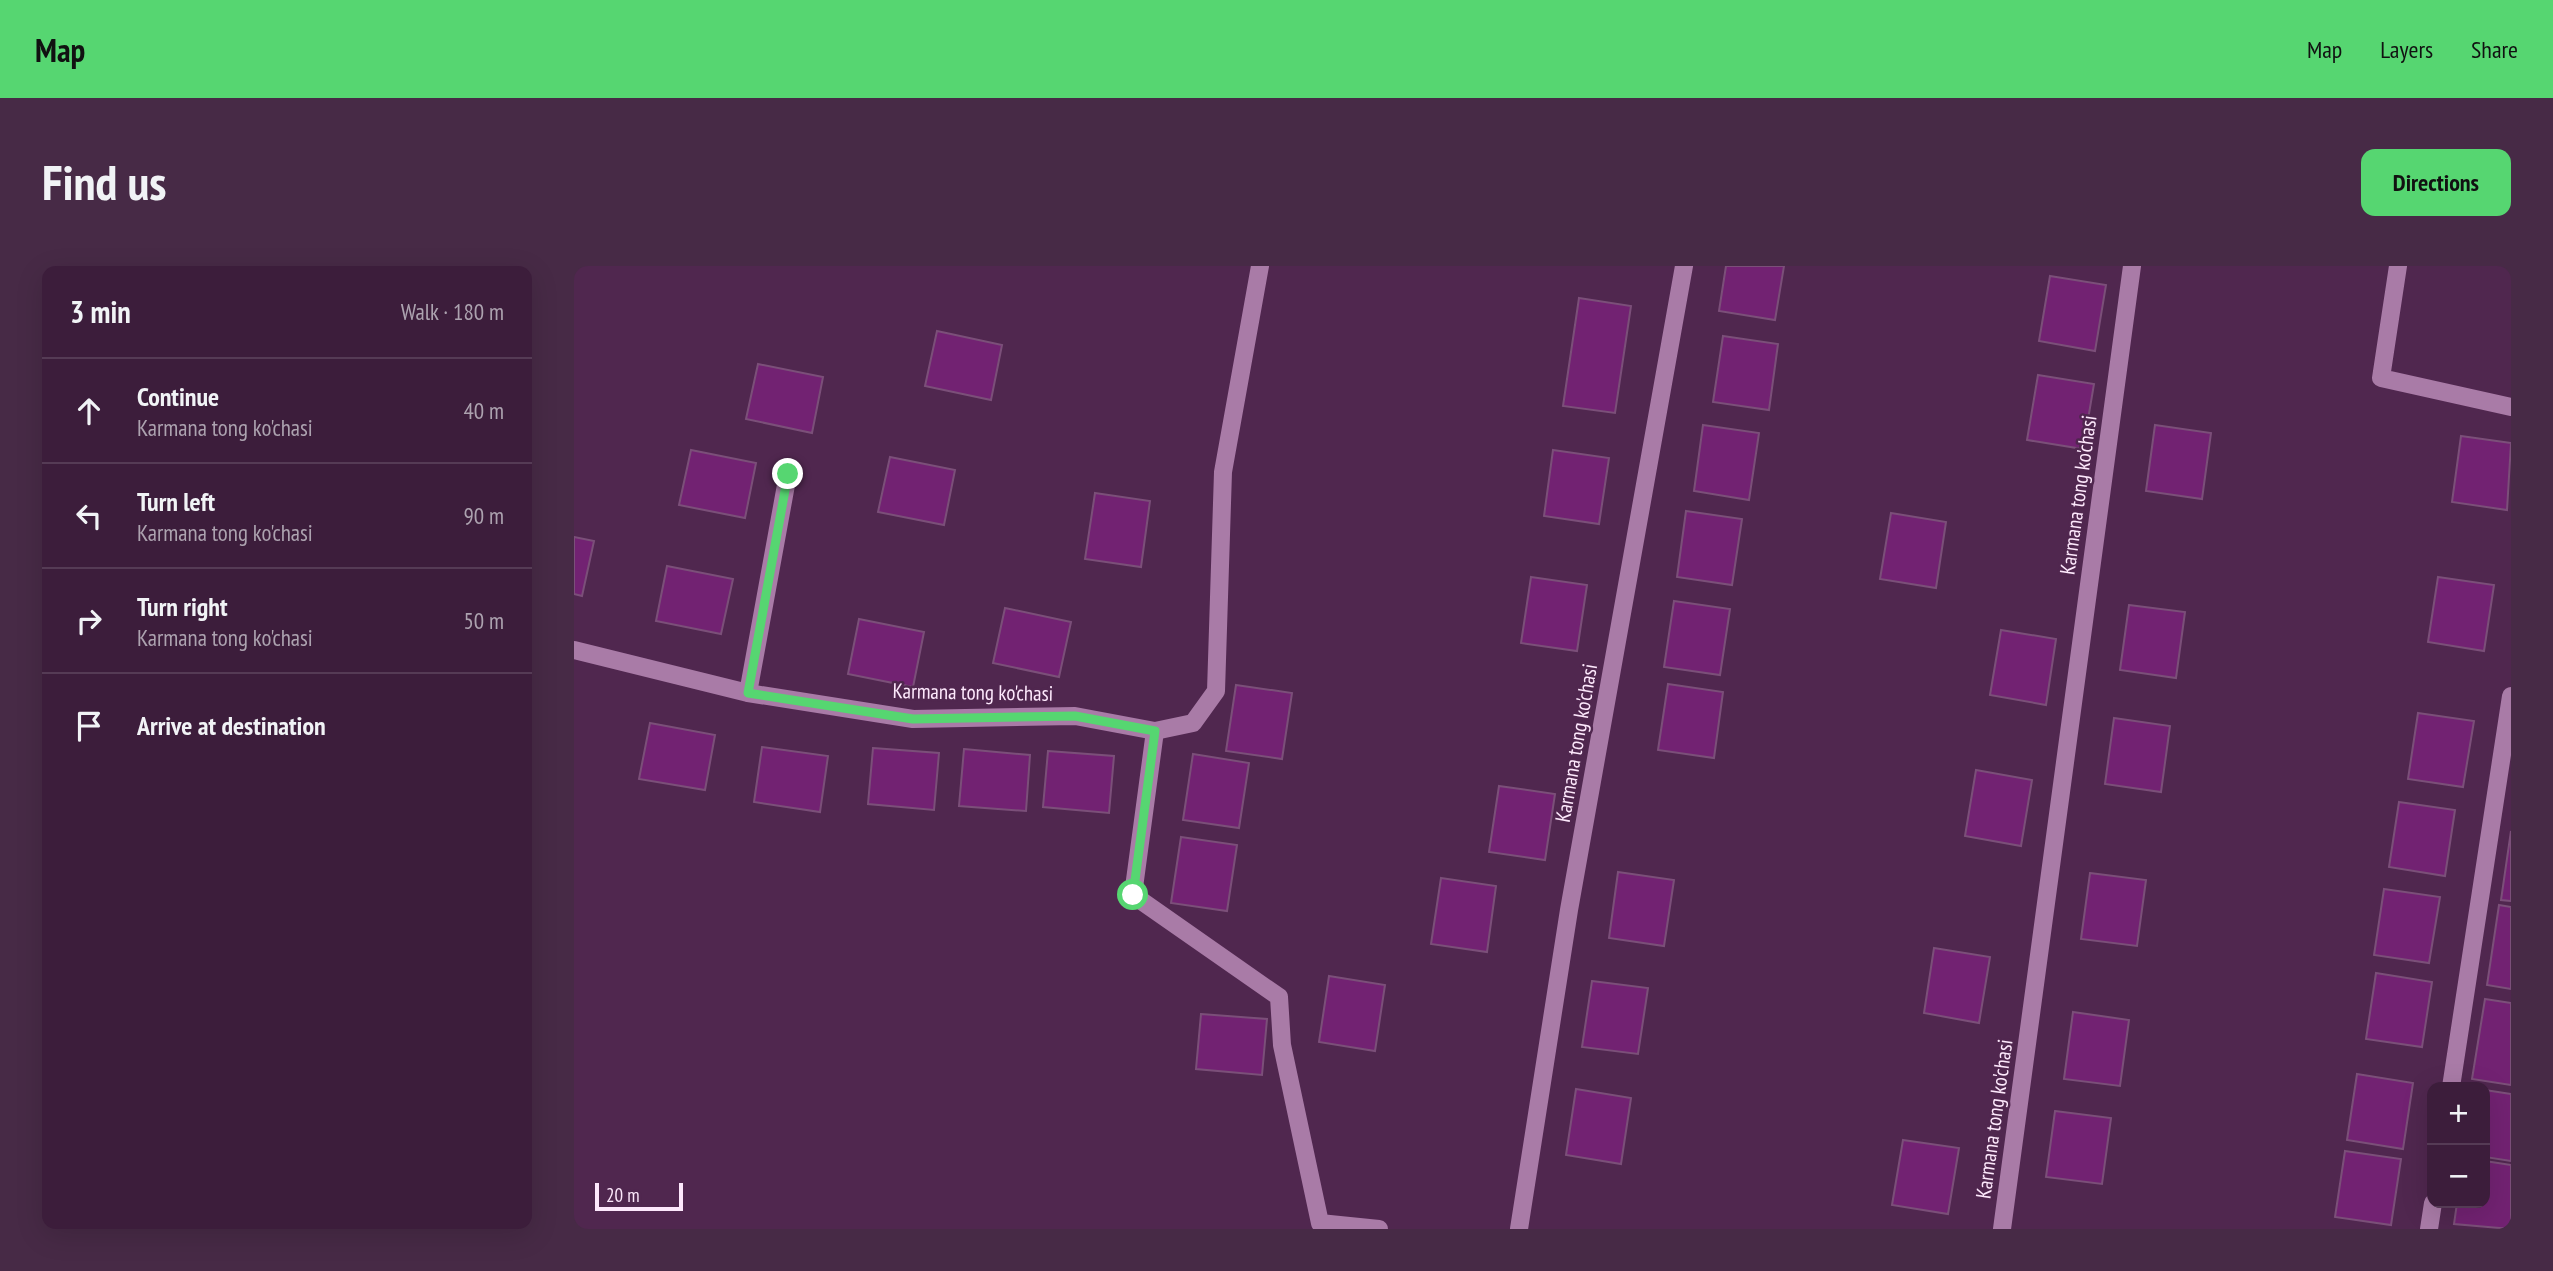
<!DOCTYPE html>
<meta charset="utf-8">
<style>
body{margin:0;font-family:"PT Sans Narrow",sans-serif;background:#472a46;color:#f1f3f6}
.controls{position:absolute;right:21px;bottom:21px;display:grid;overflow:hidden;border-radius:14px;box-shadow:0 7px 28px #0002}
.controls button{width:63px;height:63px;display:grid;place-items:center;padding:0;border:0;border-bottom:2px solid #553b55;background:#3c1d3b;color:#f1f3f6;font:35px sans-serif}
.scale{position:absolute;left:21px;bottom:18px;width:88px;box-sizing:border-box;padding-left:7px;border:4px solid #fde8fc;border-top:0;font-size:19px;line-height:24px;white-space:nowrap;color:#fde8fc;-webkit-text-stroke:5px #50274f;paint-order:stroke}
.stop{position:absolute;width:21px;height:21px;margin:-16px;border:5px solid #56d671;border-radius:50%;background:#fff}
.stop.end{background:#56d671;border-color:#fff;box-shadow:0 2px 7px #0008}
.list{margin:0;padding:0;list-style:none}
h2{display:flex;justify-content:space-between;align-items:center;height:91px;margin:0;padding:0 28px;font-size:30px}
h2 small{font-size:23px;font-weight:400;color:#aca2af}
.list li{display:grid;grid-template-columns:46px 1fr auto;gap:21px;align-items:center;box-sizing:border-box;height:105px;padding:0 28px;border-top:2px solid #553b55}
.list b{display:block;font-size:26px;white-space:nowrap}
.list p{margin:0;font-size:23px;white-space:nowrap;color:#aca2af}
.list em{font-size:23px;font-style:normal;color:#aca2af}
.icon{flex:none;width:38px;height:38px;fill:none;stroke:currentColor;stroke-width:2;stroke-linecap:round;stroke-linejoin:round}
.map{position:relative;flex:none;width:1937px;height:963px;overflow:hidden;border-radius:14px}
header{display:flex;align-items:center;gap:42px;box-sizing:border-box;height:98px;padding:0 35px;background:#56d671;color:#111}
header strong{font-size:33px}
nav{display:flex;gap:38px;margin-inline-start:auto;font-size:24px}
.intro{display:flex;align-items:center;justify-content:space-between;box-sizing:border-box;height:168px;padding:0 42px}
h1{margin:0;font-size:49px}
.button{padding:18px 32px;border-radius:14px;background:#56d671;color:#111;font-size:24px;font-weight:700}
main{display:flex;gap:42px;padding:0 42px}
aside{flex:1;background:#3c1d3b;border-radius:14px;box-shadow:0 7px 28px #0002}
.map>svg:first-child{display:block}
.building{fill:#722272;stroke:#7b4f79;stroke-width:2}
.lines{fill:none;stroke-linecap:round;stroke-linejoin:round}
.minor{stroke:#a97ba7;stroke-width:18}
.route{stroke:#56d671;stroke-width:9}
.labels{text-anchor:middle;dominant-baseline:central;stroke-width:5;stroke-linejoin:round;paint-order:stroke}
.street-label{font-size:21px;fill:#fde8fc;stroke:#50274f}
</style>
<header>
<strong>Map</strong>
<nav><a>Map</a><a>Layers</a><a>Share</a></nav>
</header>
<div class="intro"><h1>Find us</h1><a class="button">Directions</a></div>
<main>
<aside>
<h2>3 min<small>Walk · 180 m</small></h2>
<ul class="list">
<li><svg class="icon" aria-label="ahead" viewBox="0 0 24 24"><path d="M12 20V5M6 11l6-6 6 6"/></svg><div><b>Continue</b><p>Karmana tong ko'chasi</p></div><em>40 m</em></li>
<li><svg class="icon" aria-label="left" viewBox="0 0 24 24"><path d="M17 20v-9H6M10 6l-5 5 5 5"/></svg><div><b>Turn left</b><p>Karmana tong ko'chasi</p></div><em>90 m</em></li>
<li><svg class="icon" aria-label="right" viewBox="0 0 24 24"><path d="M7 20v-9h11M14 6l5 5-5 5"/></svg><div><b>Turn right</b><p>Karmana tong ko'chasi</p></div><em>50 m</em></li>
<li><svg class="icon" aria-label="arrive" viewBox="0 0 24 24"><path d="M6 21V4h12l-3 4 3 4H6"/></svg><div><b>Arrive at destination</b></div></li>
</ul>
</aside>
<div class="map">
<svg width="1937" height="963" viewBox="0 0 1937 963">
<rect width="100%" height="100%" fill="#50274f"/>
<g class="building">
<path d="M1152 0H1210L1201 54 1145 45Z"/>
<path d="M1476 10 1532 19 1521 85 1465 75Z"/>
<path d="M1005 32 1057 40 1041 147 989 140Z"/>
<path d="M363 65 428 79 417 134 351 120Z"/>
<path d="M1149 70 1204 78 1195 144 1139 136Z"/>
<path d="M184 98 249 111 238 167 172 153Z"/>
<path d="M1464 109 1520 118 1509 183 1453 174Z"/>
<path d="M1129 159 1185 167 1175 234 1120 225Z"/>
<path d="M1581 159 1637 167 1628 233 1572 225Z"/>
<path d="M1887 170 1937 177 1933 244 1878 236Z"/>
<path d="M117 184 182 197 171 252 105 239Z"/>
<path d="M979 184 1035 192 1025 258 970 250Z"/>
<path d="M316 191 381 204 370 259 304 246Z"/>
<path d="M521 227 576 235 567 301 511 293Z"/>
<path d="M1112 245 1168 253 1158 319 1103 311Z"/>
<path d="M1317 247 1372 256 1362 322 1306 313Z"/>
<path d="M0 271 20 275 8 330 0 328Z"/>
<path d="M93 300 159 313 147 368 82 355Z"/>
<path d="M957 311 1013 319 1003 385 947 377Z"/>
<path d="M1864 311 1920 319 1910 385 1854 376Z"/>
<path d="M1100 335 1156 343 1146 409 1090 401Z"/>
<path d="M1555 339 1611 346 1602 412 1546 404Z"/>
<path d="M431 342 497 356 485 411 419 397Z"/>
<path d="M285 353 350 366 339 421 274 408Z"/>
<path d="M1427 364 1482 373 1472 439 1416 429Z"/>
<path d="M1094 418 1149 426 1140 492 1084 484Z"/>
<path d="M662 419 718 427 708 493 652 485Z"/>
<path d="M1844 447 1900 455 1889 521 1834 513Z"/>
<path d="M1540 452 1596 460 1587 526 1531 518Z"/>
<path d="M76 457 141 469 131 524 65 513Z"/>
<path d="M188 481 254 490 246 546 180 536Z"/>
<path d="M299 482 365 487 360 544 294 538Z"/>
<path d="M390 483 456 489 452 545 385 540Z"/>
<path d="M474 485 540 490 535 547 469 541Z"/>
<path d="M619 488 675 497 665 562 609 554Z"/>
<path d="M1402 504 1458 514 1447 580 1391 570Z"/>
<path d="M925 520 981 528 971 594 915 586Z"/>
<path d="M1825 536 1881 544 1871 610 1815 601Z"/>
<path d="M1937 565V635L1927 634Z"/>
<path d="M607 571 663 579 653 645 597 637Z"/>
<path d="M1044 606 1100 614 1090 680 1035 672Z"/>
<path d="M1516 607 1572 614 1563 680 1507 673Z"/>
<path d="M867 612 922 620 913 686 857 678Z"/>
<path d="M1810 623 1866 631 1855 697 1800 689Z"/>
<path d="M1925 639 1937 641V723L1913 719Z"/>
<path d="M1360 682 1416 691 1405 757 1350 747Z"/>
<path d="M1802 707 1858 716 1848 781 1792 773Z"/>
<path d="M755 710 811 719 801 785 745 776Z"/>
<path d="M1018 715 1074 722 1064 788 1008 781Z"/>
<path d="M1911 733 1937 737V819L1898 813Z"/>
<path d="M1499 746 1555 754 1546 820 1490 813Z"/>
<path d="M627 748 693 753 688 809 622 803Z"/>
<path d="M1783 808 1839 817 1829 883 1773 874Z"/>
<path d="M1002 823 1057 832 1047 898 992 889Z"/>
<path d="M1911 824 1937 828V895L1911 891Z"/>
<path d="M1481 845 1537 852 1528 918 1472 911Z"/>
<path d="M1329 874 1385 882 1374 948 1318 939Z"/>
<path d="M1771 885 1827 893 1817 959 1761 951Z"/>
<path d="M1911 895 1937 899V963L1880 958 1883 937H1911Z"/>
</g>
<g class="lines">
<g class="minor">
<path d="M1824 0 1807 112 1937 141"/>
<path d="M0 384 174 427 339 453 501 450 581 465 559 629 705 731 708 779 746 957 805 963"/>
<path d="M174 427 214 208"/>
<path d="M581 465 619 457 642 425 649 206 686 0"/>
<path d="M1877 821 1937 430"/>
<path d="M945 963 995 644 1110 0"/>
<path d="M1428 963 1558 0"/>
<path d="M1855 963 1859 937"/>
</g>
</g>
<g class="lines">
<path class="route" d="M214 208 174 427 339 453 501 450 581 465 559 629"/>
</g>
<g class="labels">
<g class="street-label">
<text transform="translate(1504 229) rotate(-82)">Karmana tong ko'chasi</text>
<text transform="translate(399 426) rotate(1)">Karmana tong ko'chasi</text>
<text transform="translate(1002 477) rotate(-80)">Karmana tong ko'chasi</text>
<text transform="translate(1420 853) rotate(-82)">Karmana tong ko'chasi</text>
</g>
</g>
</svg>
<div class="controls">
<button>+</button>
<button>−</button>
</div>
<div class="scale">20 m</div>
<div class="stop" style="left:559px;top:629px"></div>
<div class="stop end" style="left:214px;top:208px"></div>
</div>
</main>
